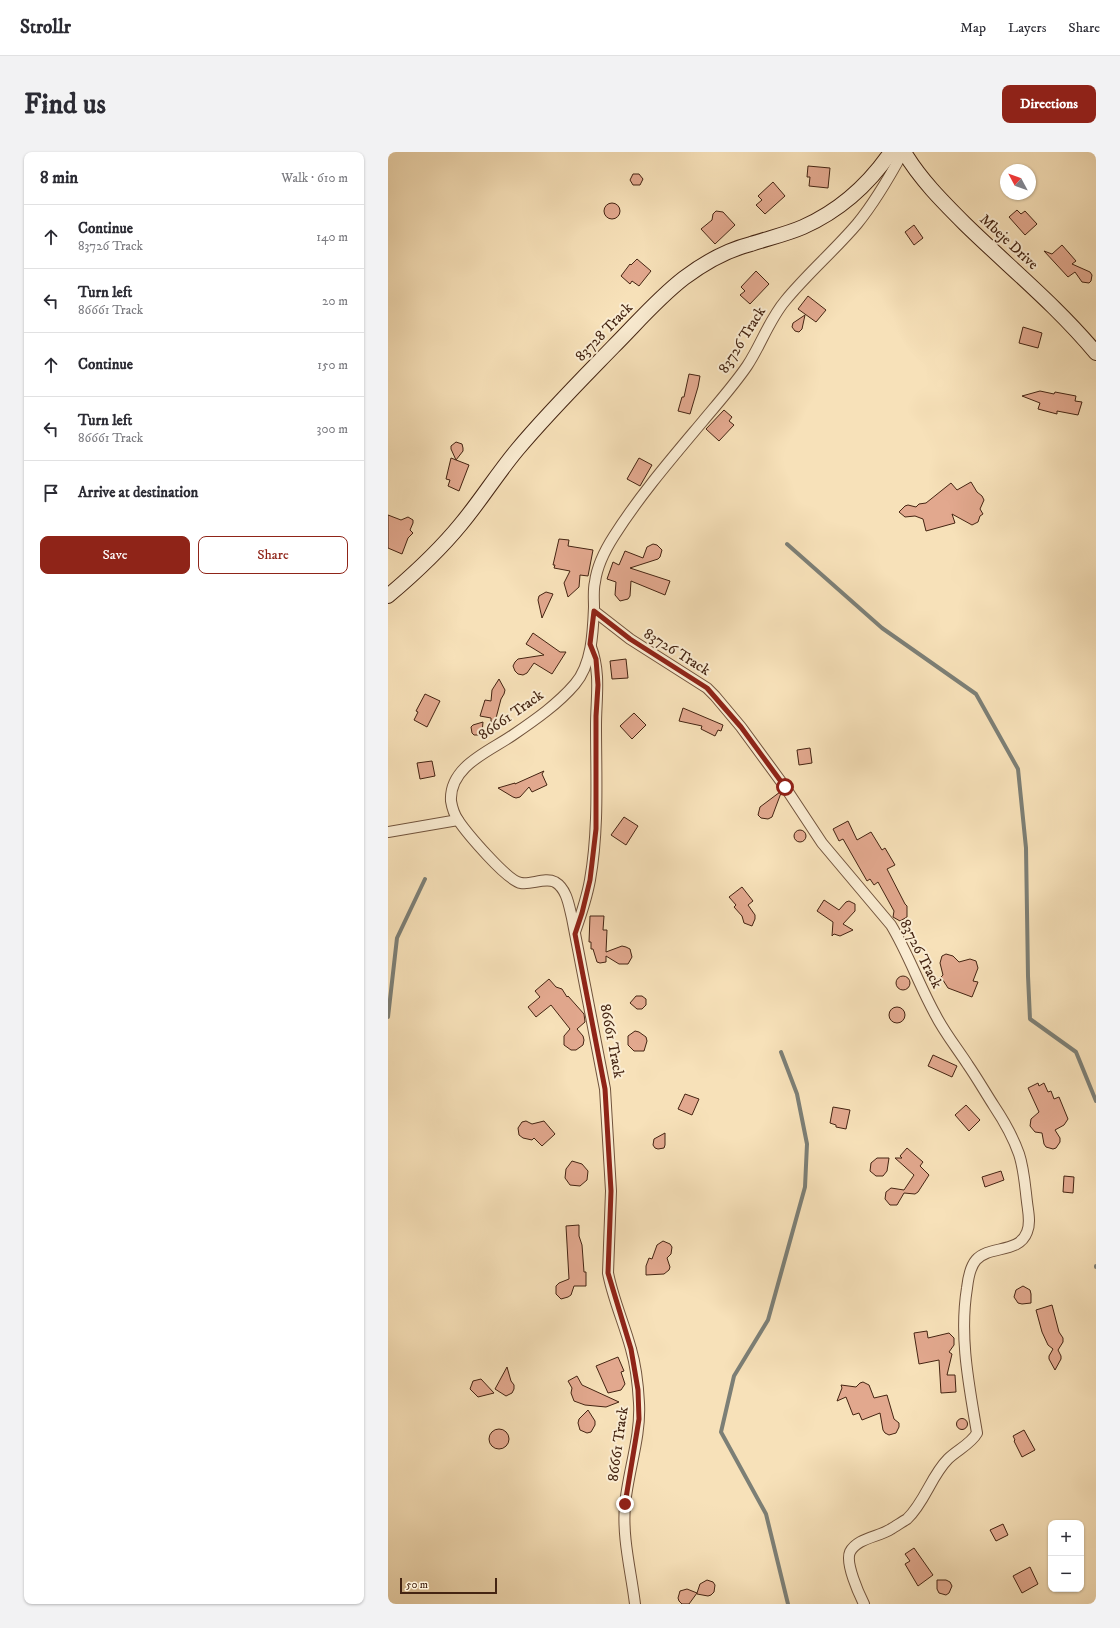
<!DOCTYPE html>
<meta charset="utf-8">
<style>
body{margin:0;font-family:"IM FELL DW Pica",serif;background:#f2f2f3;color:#2b2b33}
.controls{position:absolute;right:12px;bottom:12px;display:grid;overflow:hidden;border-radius:8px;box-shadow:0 1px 3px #0004}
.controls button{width:36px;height:36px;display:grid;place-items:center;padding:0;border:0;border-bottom:1px solid #e1e1e2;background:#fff;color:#2b2b33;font:20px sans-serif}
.compass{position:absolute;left:612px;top:12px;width:36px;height:36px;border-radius:50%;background:#fff;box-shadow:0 1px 3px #0004;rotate:311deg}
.scale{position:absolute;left:12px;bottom:10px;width:97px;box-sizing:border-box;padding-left:4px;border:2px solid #442412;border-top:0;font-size:11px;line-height:14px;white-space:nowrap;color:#442412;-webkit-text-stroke:3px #faecd2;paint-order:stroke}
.stop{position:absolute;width:12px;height:12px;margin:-9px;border:3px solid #8f2418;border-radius:50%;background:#fff}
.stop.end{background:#8f2418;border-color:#fff;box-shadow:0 1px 4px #0008}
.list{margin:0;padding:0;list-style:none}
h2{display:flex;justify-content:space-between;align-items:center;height:52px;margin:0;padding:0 16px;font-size:17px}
h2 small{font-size:13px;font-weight:400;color:#7c7c81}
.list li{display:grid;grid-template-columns:26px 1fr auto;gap:12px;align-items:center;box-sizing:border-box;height:64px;padding:0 16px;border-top:1px solid #e1e1e2}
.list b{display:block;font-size:15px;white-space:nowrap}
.list p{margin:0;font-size:13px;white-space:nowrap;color:#7c7c81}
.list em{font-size:13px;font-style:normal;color:#7c7c81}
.actions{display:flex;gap:8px;padding:12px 16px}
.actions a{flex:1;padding:9px 0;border:1px solid #8f2418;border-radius:8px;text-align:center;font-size:14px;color:#8f2418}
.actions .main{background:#8f2418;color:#fff}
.icon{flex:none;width:22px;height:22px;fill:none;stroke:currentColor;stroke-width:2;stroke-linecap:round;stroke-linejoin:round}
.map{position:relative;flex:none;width:708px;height:1452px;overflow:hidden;border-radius:8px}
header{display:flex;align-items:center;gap:24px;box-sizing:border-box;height:56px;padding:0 20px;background:#fff;border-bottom:1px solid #e1e1e2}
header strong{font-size:19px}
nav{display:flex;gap:22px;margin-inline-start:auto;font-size:14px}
.intro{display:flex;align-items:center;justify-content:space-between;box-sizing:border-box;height:96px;padding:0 24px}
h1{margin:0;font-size:28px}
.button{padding:10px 18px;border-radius:8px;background:#8f2418;color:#fff;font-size:14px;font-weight:700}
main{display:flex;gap:24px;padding:0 24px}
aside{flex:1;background:#fff;border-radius:8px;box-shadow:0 1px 3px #0004}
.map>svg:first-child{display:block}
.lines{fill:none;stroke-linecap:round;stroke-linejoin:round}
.stream{stroke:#7c7f76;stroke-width:4}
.building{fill:#e2a88e;stroke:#442412}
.street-casing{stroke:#71533c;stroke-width:12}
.secondary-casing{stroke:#442412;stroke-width:16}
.street{stroke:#faecd2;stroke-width:10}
.secondary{stroke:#faecd2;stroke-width:14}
.route{stroke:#8f2418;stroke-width:5}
.labels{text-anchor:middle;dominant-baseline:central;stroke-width:4;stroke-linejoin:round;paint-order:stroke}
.street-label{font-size:15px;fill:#442412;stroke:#faecd2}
</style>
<header>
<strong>Strollr</strong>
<nav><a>Map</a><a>Layers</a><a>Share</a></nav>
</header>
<div class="intro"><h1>Find us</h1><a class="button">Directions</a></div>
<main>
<aside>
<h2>8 min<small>Walk · 610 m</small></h2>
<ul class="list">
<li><svg class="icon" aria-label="ahead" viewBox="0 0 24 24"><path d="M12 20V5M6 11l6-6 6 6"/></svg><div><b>Continue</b><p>83726 Track</p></div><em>140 m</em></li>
<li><svg class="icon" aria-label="left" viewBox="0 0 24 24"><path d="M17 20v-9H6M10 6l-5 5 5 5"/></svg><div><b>Turn left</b><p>86661 Track</p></div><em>20 m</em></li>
<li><svg class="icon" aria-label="ahead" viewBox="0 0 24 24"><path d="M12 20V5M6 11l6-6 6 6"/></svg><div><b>Continue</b></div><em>150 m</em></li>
<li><svg class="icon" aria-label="left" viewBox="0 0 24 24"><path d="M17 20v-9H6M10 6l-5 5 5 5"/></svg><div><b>Turn left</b><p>86661 Track</p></div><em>300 m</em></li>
<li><svg class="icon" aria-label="arrive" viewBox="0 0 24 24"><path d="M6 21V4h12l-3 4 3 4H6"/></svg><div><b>Arrive at destination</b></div></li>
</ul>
<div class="actions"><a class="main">Save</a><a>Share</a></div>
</aside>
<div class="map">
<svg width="708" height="1452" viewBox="0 0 708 1452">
<rect width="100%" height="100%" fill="#f7e1b9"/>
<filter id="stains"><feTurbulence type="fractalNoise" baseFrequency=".005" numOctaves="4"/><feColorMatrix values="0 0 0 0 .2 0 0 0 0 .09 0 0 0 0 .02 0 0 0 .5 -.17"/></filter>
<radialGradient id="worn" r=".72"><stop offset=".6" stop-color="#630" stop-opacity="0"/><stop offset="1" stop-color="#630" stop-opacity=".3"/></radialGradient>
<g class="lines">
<g class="stream">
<path d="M399 392 494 476 588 542 630 617 638 696 640 824 642 867 688 900 708 949"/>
<path d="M0 865 9 786 37 727"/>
<path d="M393 900 409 942 419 992 417 1035 380 1168 346 1224 333 1280 378 1362 400 1452"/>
<path d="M708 1114V1115"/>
</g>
</g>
<g class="building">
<path d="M420 14 442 16 440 36 421 34 422 25H419Z"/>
<path d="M245 22H251L255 27 252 33H245L242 28Z"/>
<path d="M385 30 397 44 377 62 368 53 374 48 370 44Z"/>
<circle cx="224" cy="59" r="8"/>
<path d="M629 58 633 62 637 59 649 72 637 83 621 65Z"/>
<path d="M328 59 335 60 347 73 327 92 313 77 324 68 325 62Z"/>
<path d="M526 73 535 86 526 93 517 80Z"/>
<path d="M674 93 688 109 684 112 702 120 704 123 703 129 701 131 694 130 687 120 680 125 656 99 664 102Z"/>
<path d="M249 107 263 119 251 134 244 129 242 132 233 124 242 112 243 113Z"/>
<path d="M368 119 381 132 362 152 352 143 357 139 353 135Z"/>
<path d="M420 144 438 158 428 170 410 157Z"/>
<path d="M417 163 414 177 411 180 407 179 404 175 405 171Z"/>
<path d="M635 175 654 181 650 196 631 191Z"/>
<path d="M301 222 312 224 310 235 302 262 290 259 294 245H296Z"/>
<path d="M652 239 666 242 667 240 688 244 687 249 694 250 690 263 669 259V262L650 257 652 251 634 244Z"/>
<path d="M336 258 344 265 341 269 346 273 331 289 318 277Z"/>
<path d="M68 290 74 292 75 296V299L68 308 63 297V294Z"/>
<path d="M63 306 81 313 71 339 60 334 62 328 58 327Z"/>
<path d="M251 306 264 313 252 334 239 327Z"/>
<path d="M583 330 589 340 594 344 596 348 592 357 595 362 592 364 590 370 584 373 564 362 567 371 538 379 535 367 527 364 517 365 511 360 517 354 520 353 528 355 531 352 538 351 563 331 569 338Z"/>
<path d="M0 363 13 368 20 365 25 368V371L22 378 25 381 20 386 14 402 0 396Z"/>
<path d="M171 387 181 388 180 394 205 398 200 424 192 423 191 435 180 445 176 431 182 419 166 416 167 413H165Z"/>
<path d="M265 392 269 393 274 398 272 405 270 407 242 416 282 429 277 443 243 429 242 444 240 447 232 449 227 443 228 430 219 427 225 410 231 413 237 399 255 406 259 395Z"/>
<path d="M158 440 165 442 154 466 150 448 151 444Z"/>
<path d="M145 481 172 500H178L164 522 146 511 139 521 135 523 130 522 127 519 125 514 127 510 130 507 156 503 138 492Z"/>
<path d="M238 507 240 526 224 527 222 509Z"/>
<path d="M111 527 117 538 116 542 113 547 107 570H103V566L92 564 97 548 103 549 104 538Z"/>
<path d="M37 542 52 549 39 575 26 568 30 560 28 559Z"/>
<path d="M295 556 335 573 333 579 330 578 327 584 313 577 314 574 291 569Z"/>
<path d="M246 561 258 573 244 587 232 574Z"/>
<path d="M95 570 94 581 92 583H86L84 581 83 575 85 573Z"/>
<path d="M422 596 424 611 411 613 409 598Z"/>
<path d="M44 609 47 624 32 627 29 611Z"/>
<path d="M156 619 154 622 159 633 144 640 141 635 132 645 128 646 125 645 110 636 127 631V632Z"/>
<path d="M392 640 393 641 384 665 380 667 373 666 370 663 372 655Z"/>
<path d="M236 665 250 674 238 693 223 683Z"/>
<path d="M460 669 469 688 483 680 494 698 497 696 507 713 499 717 517 752 519 754V765L512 769 505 765 506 759 490 730 486 733 482 727 479 729 455 687 451 689 445 677Z"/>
<circle cx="412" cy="684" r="6"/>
<path d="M354 735 365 749 360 753 367 763V767L364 774 356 771 354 764 346 755 348 753 341 745Z"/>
<path d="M436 748 451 758 458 750 461 749 467 752V759L455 772 465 778 452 784 446 782 444 784 445 770 429 759Z"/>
<path d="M202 764H216L215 778H219L218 800 234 794 238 795 242 797 244 805 240 812H231L218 804V810L212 811 209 810 205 797H203V790H201Z"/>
<path d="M558 802 565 804 571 810 582 807 588 809 590 816 585 829 590 830 584 845 560 836 553 825 555 823 552 811 554 804Z"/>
<circle cx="515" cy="831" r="7"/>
<path d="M161 827 168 835 174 837 179 845 180 844 196 862 197 870 189 877 195 884 196 888 195 893 188 898H183L176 893V884L182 877 163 853 148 865 140 855 152 845 147 839Z"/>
<path d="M248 844H254L258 847V853L254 857H249L242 851Z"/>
<circle cx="509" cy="863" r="8"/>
<path d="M247 879 251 880 258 885 259 889 256 899H246L240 893V884Z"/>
<path d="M545 903 569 914 564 925 540 914Z"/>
<path d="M650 931 651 934 656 931 660 940 663 939 666 947 671 945 680 967 676 973 667 978 672 986V990L668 996 665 997 658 995 656 992 654 981 647 980 642 974 643 967 651 960 640 936Z"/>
<path d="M297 942 311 947 304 963 290 957Z"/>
<path d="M578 953 592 968 581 979 567 963Z"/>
<path d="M445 955 462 958 458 977 448 975V973L442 971Z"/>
<path d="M138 969 144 972 156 969 167 982 154 994 146 986 144 988 135 986 131 983 130 976 134 970Z"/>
<path d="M277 981V993L276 996 270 997 267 996 265 993 266 987Z"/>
<path d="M519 996 535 1010 532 1014 541 1023 530 1040 527 1042 516 1041 509 1053H502L497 1047 498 1040 503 1036 516 1038 526 1023 507 1006H514L512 1004Z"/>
<path d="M489 1006H501L499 1019 495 1024H488L482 1019 483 1011Z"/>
<path d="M184 1009 194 1012 200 1019 199 1028 192 1034 182 1033 177 1026 178 1017Z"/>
<path d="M613 1019 616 1028 597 1035 594 1025Z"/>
<path d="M676 1024 686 1025 685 1041 675 1040Z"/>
<path d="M191 1073V1084L194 1093 196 1120H198V1134H186L183 1143 180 1145 173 1147 168 1142V1134L171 1131 181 1127 178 1074Z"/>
<path d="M275 1089 282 1092 284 1095 283 1102 279 1106 282 1115 281 1118 276 1122 258 1123V1114L261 1106 264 1107 269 1093Z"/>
<path d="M635 1134 642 1138 643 1142V1151L634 1152 630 1151 626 1145 628 1138Z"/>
<path d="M664 1153 671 1180 675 1186V1190L670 1198 673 1204V1207L667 1218 661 1207V1204L665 1197 660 1193 654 1180 648 1158Z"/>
<path d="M539 1179 540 1186 561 1181 566 1186V1193L561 1200 564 1202 559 1223H567L568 1240 553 1241 551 1208 531 1212 526 1181Z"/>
<path d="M230 1205 236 1219 233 1220 237 1232 233 1238 220 1241 208 1214Z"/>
<path d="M119 1215 123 1229 126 1233V1237L124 1241 118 1244 107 1237Z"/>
<path d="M189 1224 194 1233 231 1250 218 1255 197 1253 186 1249 183 1241 184 1236 180 1229Z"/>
<path d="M93 1227 106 1241 90 1245 82 1237 85 1229Z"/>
<path d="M475 1230 481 1233 486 1246 499 1243 506 1267 511 1271V1275L508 1281 501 1283 497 1281 495 1278 492 1261 474 1268 471 1261 465 1263 458 1245 449 1249 454 1236 453 1233 468 1235 472 1231Z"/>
<path d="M200 1258 207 1269V1273L203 1280 199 1281 192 1278 190 1271 191 1267Z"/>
<circle cx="574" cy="1272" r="5.5"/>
<circle cx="111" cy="1287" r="10"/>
<path d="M636 1278 647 1298 634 1305 626 1289 627 1288 625 1284Z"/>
<path d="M615 1372 620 1383 608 1389 602 1378Z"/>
<path d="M526 1396 545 1423 530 1434 517 1412 522 1409 517 1402Z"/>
<path d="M642 1415 650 1432 634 1441 625 1424Z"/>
<path d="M319 1428 325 1430 327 1433 326 1440 323 1443 320 1444 309 1442V1441L301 1452H294L291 1449 290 1446 292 1439 299 1437 309 1441 312 1432Z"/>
<path d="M549 1428H558L562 1430 564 1434 561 1441 558 1443 551 1441 549 1437Z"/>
</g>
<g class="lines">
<defs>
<g id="street">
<path d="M206 459 242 487 319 536 327 544 353 575 397 635 434 691 503 773C520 801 531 833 547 862 556 880 569 896 580 913 589 926 597 940 606 954 616 969 625 985 631 1002 636 1017 637 1034 639 1050 640 1059 643 1071 639 1080 631 1102 601 1093 588 1108 582 1115 580 1127 579 1136 571 1185 581 1233 589 1281 583 1292 569 1298 560 1307 543 1324 537 1350 519 1367 514 1370 508 1374 503 1377 491 1385 469 1386 462 1400 457 1411 471 1442 476 1452"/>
<path d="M0 680 70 668"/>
<path d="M187 780C193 763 199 745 202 728 211 677 208 625 208 573 208 547 213 521 203 495"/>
<path d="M247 1452C243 1419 234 1386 237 1353 240 1319 253 1285 251 1251 250 1232 248 1214 243 1197 236 1171 225 1147 220 1121L223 1039 217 937 184 766C181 754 179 737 167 730 157 725 143 733 133 731 119 729 78 680 70 668 66 662 64 655 63 649 61 614 102 599 125 583 147 568 170 552 187 532 204 512 205 480 206 455 206 447 205 438 207 430 209 414 217 398 226 384 252 343 284 306 315 269 330 251 346 233 359 214 373 193 381 168 397 149 419 122 446 99 469 72 487 50 502 24 515 0"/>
</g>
<g id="secondary">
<path d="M516 0C532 27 554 49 577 72 621 115 669 154 708 201"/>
<path d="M0 444C26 422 51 399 73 372 93 348 109 322 129 298 159 262 192 229 225 195 248 172 270 146 296 126 316 111 339 98 363 92 381 86 399 82 415 75 451 59 481 32 503 0"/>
</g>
</defs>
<use href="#street" class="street-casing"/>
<use href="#secondary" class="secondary-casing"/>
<use href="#street" class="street"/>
<use href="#secondary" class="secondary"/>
</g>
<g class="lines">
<path class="route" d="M237 1352 251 1267 250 1238 243 1197 220 1121 223 1039 217 937 187 782 194 761 202 728 208 677V564L210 533 208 507 202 492 206 459 242 487 319 536 353 575 397 635"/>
</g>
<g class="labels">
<g class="street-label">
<text transform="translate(621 90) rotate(43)">Mbeje Drive</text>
<text transform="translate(216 180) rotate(-46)">83728 Track</text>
<text transform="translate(354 188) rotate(-58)">83726 Track</text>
<text transform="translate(289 500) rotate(32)">83726 Track</text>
<text transform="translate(123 563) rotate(-35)">86661 Track</text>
<text transform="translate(533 802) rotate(63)">83726 Track</text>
<text transform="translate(224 889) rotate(79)">86661 Track</text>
<text transform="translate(230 1292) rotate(-82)">86661 Track</text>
</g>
</g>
<rect width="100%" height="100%" filter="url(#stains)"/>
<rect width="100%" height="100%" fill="url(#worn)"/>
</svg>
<div class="controls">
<button>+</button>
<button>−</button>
</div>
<svg class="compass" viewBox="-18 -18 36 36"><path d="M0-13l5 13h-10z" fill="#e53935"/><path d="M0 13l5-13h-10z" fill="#7c7c81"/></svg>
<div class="scale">50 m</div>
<div class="stop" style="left:397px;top:635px"></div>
<div class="stop end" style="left:237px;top:1352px"></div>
</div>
</main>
